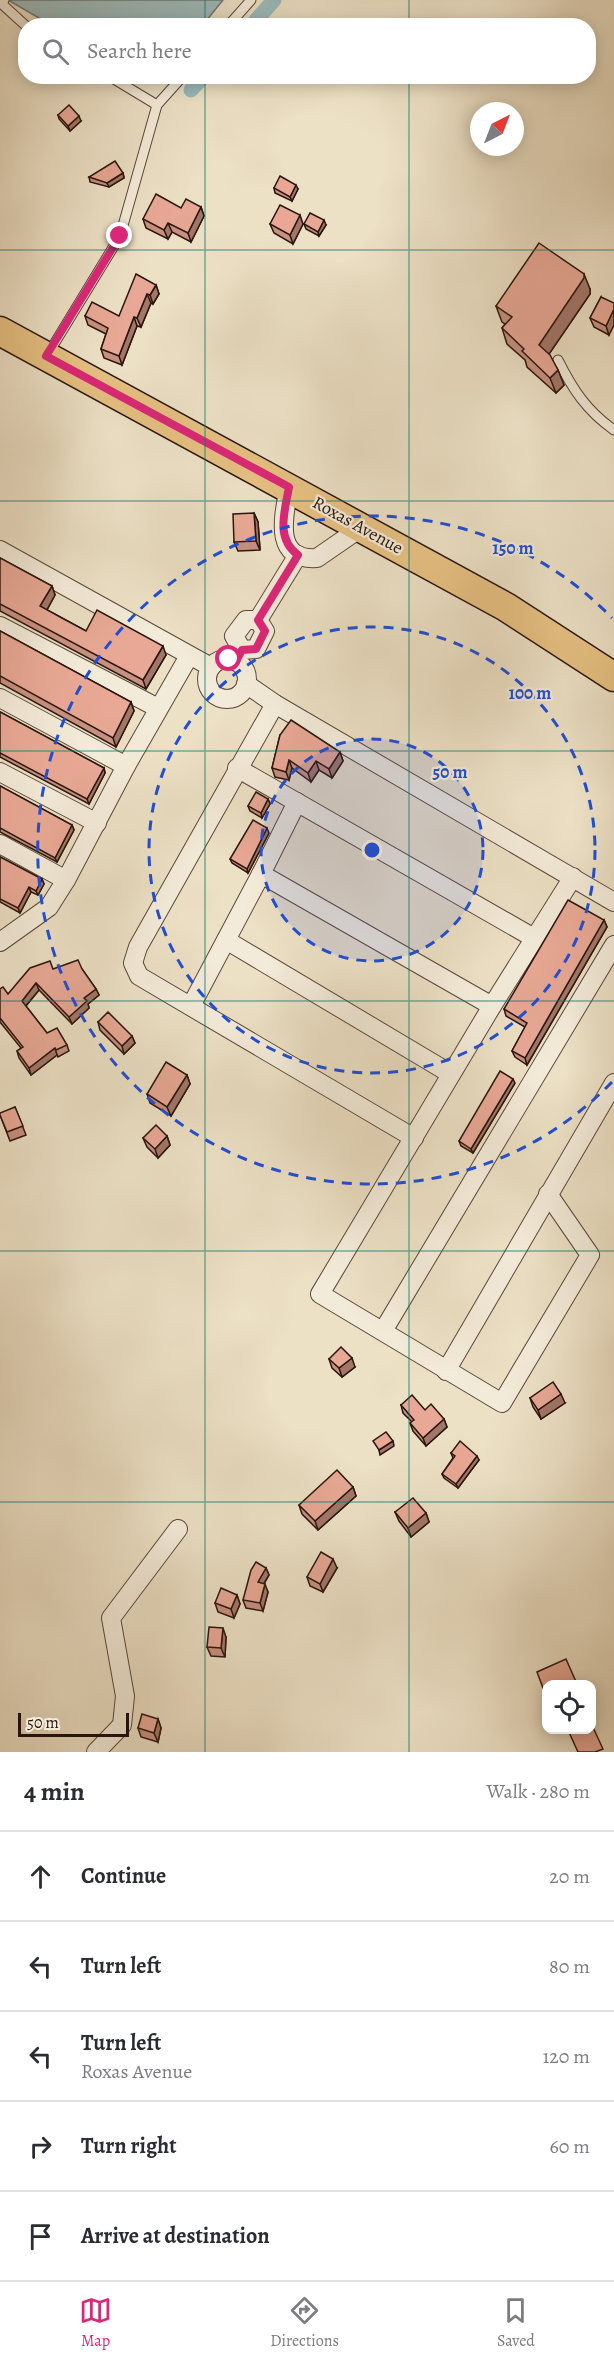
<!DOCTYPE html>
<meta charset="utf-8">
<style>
body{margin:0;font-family:Alegreya,serif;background:#f2f2f3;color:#2b2b33}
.controls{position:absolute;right:18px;bottom:18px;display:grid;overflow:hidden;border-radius:12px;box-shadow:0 3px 15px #0003}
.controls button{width:54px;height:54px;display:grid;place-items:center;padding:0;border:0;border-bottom:2px solid #e1e1e2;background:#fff;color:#2b2b33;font:30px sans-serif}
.compass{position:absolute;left:470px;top:102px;width:54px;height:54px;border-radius:50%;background:#fff;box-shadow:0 3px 15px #0003;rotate:42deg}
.scale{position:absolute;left:18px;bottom:15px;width:111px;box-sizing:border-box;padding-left:6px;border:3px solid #2a150d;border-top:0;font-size:16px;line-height:21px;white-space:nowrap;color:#2a150d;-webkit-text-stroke:4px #f3ebd9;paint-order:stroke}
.stop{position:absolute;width:18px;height:18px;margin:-14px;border:4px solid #db2777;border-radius:50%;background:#fff}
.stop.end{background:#db2777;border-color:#fff;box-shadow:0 2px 6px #0008}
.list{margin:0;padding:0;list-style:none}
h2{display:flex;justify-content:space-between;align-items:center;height:78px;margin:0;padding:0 24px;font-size:26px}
h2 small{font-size:20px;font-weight:400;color:#7c7c81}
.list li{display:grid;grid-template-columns:39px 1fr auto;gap:18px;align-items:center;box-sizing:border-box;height:90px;padding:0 24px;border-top:2px solid #e1e1e2}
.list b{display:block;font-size:22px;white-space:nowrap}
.list p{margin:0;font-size:20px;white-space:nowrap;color:#7c7c81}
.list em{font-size:20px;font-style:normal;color:#7c7c81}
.icon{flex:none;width:33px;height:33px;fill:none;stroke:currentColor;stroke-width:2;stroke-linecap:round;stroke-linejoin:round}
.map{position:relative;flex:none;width:614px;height:1752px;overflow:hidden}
.search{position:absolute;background:#fff;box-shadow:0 3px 15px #0003;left:18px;right:18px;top:18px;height:66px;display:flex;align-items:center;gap:15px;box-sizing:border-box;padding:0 21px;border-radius:24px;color:#7c7c81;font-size:22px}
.sheet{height:528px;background:#fff}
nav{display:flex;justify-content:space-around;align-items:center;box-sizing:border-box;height:84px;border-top:2px solid #e1e1e2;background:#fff;font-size:16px;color:#7c7c81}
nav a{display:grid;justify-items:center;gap:3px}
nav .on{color:#db2777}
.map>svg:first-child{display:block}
.water{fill:#9cbbbd;stroke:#6e7977;stroke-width:1.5}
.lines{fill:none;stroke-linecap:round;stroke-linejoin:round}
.canal{stroke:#9cbbbd;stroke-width:15}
.lane-casing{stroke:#5a483b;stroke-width:11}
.street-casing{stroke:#5a483b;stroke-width:20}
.primary-casing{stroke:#2a150d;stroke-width:31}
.lane{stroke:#f3ebd9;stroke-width:9}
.street{stroke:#f3ebd9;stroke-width:18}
.primary{stroke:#e6c082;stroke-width:28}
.wall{fill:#c89080;stroke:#2a150d;stroke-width:1.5}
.shaded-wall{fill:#a27668;stroke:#2a150d;stroke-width:1.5}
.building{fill:#e8a895;stroke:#2a150d;stroke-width:1.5}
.route{stroke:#db2777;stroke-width:8}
.grid{fill:none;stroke:#0f766e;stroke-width:1.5;stroke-opacity:0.55}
.ring{fill:none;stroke:#1d4ed8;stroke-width:3;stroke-dasharray:10 8}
.labels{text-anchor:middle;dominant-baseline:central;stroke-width:4.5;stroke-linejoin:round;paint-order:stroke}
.street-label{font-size:18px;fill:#2a150d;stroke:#f3ebd9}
.centre{fill:#1d4ed8;stroke:#f3ebd9;stroke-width:3}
.ring-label{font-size:18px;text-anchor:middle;font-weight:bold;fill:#1d4ed8;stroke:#f3ebd9;stroke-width:4.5;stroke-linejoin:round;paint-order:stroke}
</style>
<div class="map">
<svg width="614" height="1752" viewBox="0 0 614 1752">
<rect width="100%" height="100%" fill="#ece0c5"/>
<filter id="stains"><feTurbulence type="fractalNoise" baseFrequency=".00333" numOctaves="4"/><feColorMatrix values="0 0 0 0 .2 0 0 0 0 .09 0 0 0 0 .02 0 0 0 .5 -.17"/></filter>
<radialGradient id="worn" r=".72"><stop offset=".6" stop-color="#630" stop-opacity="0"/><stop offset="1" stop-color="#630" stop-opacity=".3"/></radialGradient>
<path class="water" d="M8 0H223L202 26 51 25Z"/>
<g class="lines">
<g class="canal">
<path d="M251 26 274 0"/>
<path d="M191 90 204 76"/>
</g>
<defs>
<g id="lane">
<path d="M4 0 2 4 26 26"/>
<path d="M228 26 251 0"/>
<path d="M109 76 157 105"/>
<path d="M48 354 120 236 157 105 183 76"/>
<path d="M558 360C573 390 587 411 614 430"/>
</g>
<g id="street">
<path d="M289 487C284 515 272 561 317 558L362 527"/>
<path d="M0 550 211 667"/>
<path d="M258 620 298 555"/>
<path d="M0 626 158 708"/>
<path d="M242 650 234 636 246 620H258"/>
<circle cx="227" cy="679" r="20"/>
<path d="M235 661 242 650 256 649 265 631 258 620"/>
<path d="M246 684 275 704 614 902"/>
<path d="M0 698 126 766"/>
<path d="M275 704 138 947 133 963 139 976 414 1138"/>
<path d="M237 768 534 938"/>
<path d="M0 772 97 823"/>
<path d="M0 844 66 880"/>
<path d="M261 874 492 1006"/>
<path d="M226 940 451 1074"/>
<path d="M0 942 49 907 66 880 126 766 189 656"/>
<path d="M191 1006 261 874 297 802"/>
<path d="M548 1194 590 1255 502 1403 320 1294 492 1006 573 877"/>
<path d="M383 1331 614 945"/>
<path d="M446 1371 614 1083"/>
<path d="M96 1752 122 1725 125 1696 111 1618 178 1529"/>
</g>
<path id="primary" d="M0 331 506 607 614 677"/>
</defs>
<use href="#lane" class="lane-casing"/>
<use href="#street" class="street-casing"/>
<use href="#primary" class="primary-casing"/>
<use href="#lane" class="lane"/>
<use href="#street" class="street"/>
<use href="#primary" class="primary"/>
</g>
<g class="wall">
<path d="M58 115 81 121 70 131 59 119Z"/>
<path d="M123 173 124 178 109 187 90 182 89 177Z"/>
<path d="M274 188 298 189 292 201 275 193Z"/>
<path d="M201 207 204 216 191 242 172 232 168 239 146 228 143 219Z"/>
<path d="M270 224H303L293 244 274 233Z"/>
<path d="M304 224 326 225 319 236 306 229Z"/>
<path d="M156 285 159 294 153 304 151 303 141 327 137 326 122 365 104 358 101 349 106 334 88 325 85 316H119Z"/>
<path d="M590 289V294L549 354 558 370 564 385 556 393 527 367 525 360 507 344 502 328 505 324 502 322 496 306Z"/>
<path d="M601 297 609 335 594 327 590 318Z"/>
<path d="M254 513 258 522 260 550 238 551 234 542Z"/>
<path d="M0 558 52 586 55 595 47 610 86 631 166 655 146 689 0 611Z"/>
<path d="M0 631 131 702 134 711 116 747 0 683Z"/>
<path d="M0 712 104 768 105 773 89 804 0 757Z"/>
<path d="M280 735 340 752 343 761 332 778 319 770 311 782 292 768 289 780 275 777 272 768Z"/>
<path d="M0 786 72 825 74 830 57 862 0 832Z"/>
<path d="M268 799 270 804 262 818 250 811 248 806Z"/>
<path d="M269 833 248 873 232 863 230 859Z"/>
<path d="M0 857 42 879 44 884 38 895 31 892 20 913 0 902Z"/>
<path d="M604 920 607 927 527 1065 515 1057 512 1051 525 1027 506 1016 504 1009Z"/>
<path d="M53 969H82L96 989 99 995 88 1004 89 1008 72 1024 39 990 26 1006 47 1033 67 1045 69 1051 58 1057 57 1055 31 1075 19 1058 17 1051 21 1048 0 1022V989L8 994Z"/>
<path d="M98 1022 132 1036 135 1043 124 1054 100 1030Z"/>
<path d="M187 1075 190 1084 171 1116 150 1103 147 1094Z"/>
<path d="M515 1083 473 1153 461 1146 459 1141Z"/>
<path d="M15 1107 26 1135 10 1141 0 1115Z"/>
<path d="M167 1136 170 1145 158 1158 147 1147 143 1138Z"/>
<path d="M329 1359 355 1367 342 1377 332 1368Z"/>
<path d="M530 1398 565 1403 541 1419 533 1407Z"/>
<path d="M401 1405 444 1419 447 1427 426 1446 413 1431 410 1423 412 1422 403 1413Z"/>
<path d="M451 1453 479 1460 458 1488 444 1478 442 1474 453 1458Z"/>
<path d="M353 1487 356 1496 318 1530 302 1514 299 1505Z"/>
<path d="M395 1512 426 1513 429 1522 411 1537 399 1521Z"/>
<path d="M266 1568 269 1575 264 1584 268 1592 263 1611 246 1608 243 1600Z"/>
<path d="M337 1568 323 1592 310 1586 307 1577Z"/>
<path d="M237 1595 240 1604 234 1618 218 1612 215 1603Z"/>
<path d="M226 1637 225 1657 211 1656 207 1647Z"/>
<path d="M158 1719 161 1728 158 1742 141 1737 138 1728Z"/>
</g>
<g class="shaded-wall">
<path d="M79 116 81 121 70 131 68 126Z"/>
<path d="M123 173 124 178 109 187 107 183Z"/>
<path d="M296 185 298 189 292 201 290 197Z"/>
<path d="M201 207 204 216 191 242 188 233Z"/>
<path d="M300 215 303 224 293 244 290 235Z"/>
<path d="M324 220 326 225 319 236 318 232Z"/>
<path d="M168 223 172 232 168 239 164 230Z"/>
<path d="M584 274 590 289V294L545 360 539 345Z"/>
<path d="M156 285 159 294 153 304 150 295Z"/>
<path d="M147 294 151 303 141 327 137 318Z"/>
<path d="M614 309V325L609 335 606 326Z"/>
<path d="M134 317 137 326 122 365 119 356Z"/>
<path d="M558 370 564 385 556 393 550 378Z"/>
<path d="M254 513 258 522 260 550 256 541Z"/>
<path d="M52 586 55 595 44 615 40 606Z"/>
<path d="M163 646 166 655 146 689 143 680Z"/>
<path d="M131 702 134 711 116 747 113 738Z"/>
<path d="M340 752 343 761 332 778 329 769Z"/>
<path d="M289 760 292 768 289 780 286 772Z"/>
<path d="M316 761 319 770 311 782 308 773Z"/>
<path d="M104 768 105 773 89 804 87 799Z"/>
<path d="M268 799 270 804 262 818 261 813Z"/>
<path d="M72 825 74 830 57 862 55 858Z"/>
<path d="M267 828 269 833 248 873 247 869Z"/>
<path d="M42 879 44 884 38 895 36 891Z"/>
<path d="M29 887 31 892 20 913 18 908Z"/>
<path d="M604 920 607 927 527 1065 525 1058Z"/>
<path d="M36 983 39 990 24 1008 22 1001Z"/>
<path d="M96 989 99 995 88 1004 89 1008 72 1024 69 1017 84 998Z"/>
<path d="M132 1036 135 1043 124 1054 122 1046Z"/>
<path d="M55 1048 57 1055 31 1075 29 1068Z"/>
<path d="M187 1075 190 1084 171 1116 167 1107Z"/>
<path d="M513 1079 515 1083 473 1153 471 1149Z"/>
<path d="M167 1136 170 1145 158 1158 155 1149Z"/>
<path d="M352 1358 355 1367 342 1377 339 1368Z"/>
<path d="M561 1394 565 1403 541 1419 538 1410Z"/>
<path d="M444 1419 447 1427 426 1446 423 1438Z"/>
<path d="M393 1441 394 1446 380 1455 379 1450Z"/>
<path d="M477 1456 479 1460 458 1488 456 1484Z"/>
<path d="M353 1487 356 1496 318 1530 315 1521Z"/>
<path d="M426 1513 429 1522 411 1537 408 1528Z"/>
<path d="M333 1559 337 1568 323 1592 320 1584Z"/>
<path d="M266 1568 269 1575 260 1590 258 1582Z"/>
<path d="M265 1584 268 1592 263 1611 260 1603Z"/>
<path d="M237 1595 240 1604 234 1618 231 1609Z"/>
<path d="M223 1628 226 1637 225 1657 221 1648Z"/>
<path d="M158 1719 161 1728 158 1742 154 1733Z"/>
</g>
<g class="building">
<path d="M69 105 79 116 68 126 58 115Z"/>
<path d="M115 161 123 173 107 183 89 177Z"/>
<path d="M280 176 296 185 290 197 274 188Z"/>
<path d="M156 194 181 208 186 199 201 207 188 233 168 223 164 230 143 219Z"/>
<path d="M280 205 300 215 290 235 270 224Z"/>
<path d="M310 213 324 220 318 232 304 224Z"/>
<path d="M539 243 584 274V278L539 345 550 355 558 370 550 378 522 351 524 349 502 328 512 317 496 306Z"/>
<path d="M136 274 156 285 150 295 147 294 137 318 134 317 119 356 101 349 108 328 85 316 92 302 119 316Z"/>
<path d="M601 297 614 303V309L606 326 590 318Z"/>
<path d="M254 513 256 541 234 542 233 514Z"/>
<path d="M0 558 52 586 40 606 62 618 86 631 97 610 163 646 143 680 0 604Z"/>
<path d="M0 631 131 702 113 738 0 676Z"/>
<path d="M0 712 104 768 87 799 0 753Z"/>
<path d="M291 720 340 752 329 769 316 761 308 773 289 760 286 772 272 768 280 735Z"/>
<path d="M0 786 72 825 55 858 0 828Z"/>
<path d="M256 792 268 799 261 813 248 806Z"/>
<path d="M253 820 267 828 247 869 230 859Z"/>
<path d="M0 857 42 879 36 891 29 887 18 908 0 899Z"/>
<path d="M568 900 604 920 525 1058 512 1051 527 1023 504 1009Z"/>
<path d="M78 960 82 969 96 989 84 998 87 1001 69 1017 36 983 22 1001 47 1033 57 1028 67 1045 56 1050 55 1048 29 1068 17 1051 23 1047 0 1018V989L3 987 8 994 30 968 50 961 53 969Z"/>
<path d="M108 1012 132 1036 122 1046 98 1022Z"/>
<path d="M166 1062 187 1075 167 1107 147 1094Z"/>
<path d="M500 1071 513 1079 471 1149 459 1141Z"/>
<path d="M15 1107 23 1126 7 1132 0 1115V1113Z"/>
<path d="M156 1125 167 1136 155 1149 143 1138Z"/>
<path d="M341 1347 352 1358 339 1368 329 1359Z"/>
<path d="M553 1382 561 1394 538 1410 530 1398Z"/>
<path d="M412 1395 425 1410 431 1404 444 1419 423 1438 410 1423 414 1420 401 1405Z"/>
<path d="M386 1432 393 1441 379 1450 373 1441Z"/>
<path d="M460 1441 477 1456 456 1484 442 1474 455 1456 451 1453Z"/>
<path d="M337 1470 353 1487 315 1521 299 1505Z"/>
<path d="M413 1498 426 1513 408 1528 395 1512Z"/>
<path d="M321 1552 333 1559 320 1584 307 1577Z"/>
<path d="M256 1562 266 1568 258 1582 265 1584 260 1603 243 1600 251 1570Z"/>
<path d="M221 1588 237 1595 231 1609 215 1603Z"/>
<path d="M209 1627 223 1628 221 1648 207 1647Z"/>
<path d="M566 1659 577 1684H546V1696L537 1672Z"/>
<path d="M142 1714 158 1719 154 1733 138 1728Z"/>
<path d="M591 1723 603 1749 595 1752H578L568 1730H591Z"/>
</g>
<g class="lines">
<path class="route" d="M120 236 46 356 289 487C285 511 275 538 298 555L258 620 265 631 256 649 242 650 236 661 229 659"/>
</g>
<path class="grid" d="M205 0V26M409 0V26M205 76V1752M409 76V1752M0 250H614M0 501H614M0 751H614M0 1001H614M0 1251H614M0 1502H614"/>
<circle cx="372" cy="850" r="111" fill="#1d4ed8" fill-opacity=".12"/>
<g class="ring">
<circle cx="372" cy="850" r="111"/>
<circle cx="372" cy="850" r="223"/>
<path d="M612 1082A334 334 0 1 1 612 618"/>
</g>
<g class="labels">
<g class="street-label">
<text transform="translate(358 525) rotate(29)">Roxas Avenue</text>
</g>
</g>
<circle cx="372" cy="850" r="9" class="centre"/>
<g class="ring-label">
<text x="513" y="554">150 m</text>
<text x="530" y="699">100 m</text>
<text x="450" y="778">50 m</text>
</g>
<rect width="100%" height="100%" filter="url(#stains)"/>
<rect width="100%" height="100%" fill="url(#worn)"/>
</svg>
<div class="controls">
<button><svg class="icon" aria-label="locate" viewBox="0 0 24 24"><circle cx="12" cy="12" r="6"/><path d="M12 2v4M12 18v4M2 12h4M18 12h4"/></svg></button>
</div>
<svg class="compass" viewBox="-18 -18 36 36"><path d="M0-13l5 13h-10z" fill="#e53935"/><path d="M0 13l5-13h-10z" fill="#7c7c81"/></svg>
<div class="scale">50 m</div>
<div class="stop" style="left:229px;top:659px"></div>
<div class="stop end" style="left:120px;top:236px"></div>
<div class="search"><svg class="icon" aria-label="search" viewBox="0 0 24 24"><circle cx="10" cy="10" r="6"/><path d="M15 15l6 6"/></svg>Search here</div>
</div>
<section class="sheet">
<h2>4 min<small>Walk · 280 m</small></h2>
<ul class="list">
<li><svg class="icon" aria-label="ahead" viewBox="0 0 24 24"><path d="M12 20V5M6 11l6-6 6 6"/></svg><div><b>Continue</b></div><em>20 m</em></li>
<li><svg class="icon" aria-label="left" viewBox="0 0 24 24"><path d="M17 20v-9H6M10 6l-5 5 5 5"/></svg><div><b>Turn left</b></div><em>80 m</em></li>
<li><svg class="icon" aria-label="left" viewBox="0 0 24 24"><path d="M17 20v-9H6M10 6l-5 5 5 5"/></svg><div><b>Turn left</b><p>Roxas Avenue</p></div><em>120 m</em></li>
<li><svg class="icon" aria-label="right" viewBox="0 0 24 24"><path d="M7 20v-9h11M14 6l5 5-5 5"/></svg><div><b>Turn right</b></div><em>60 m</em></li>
<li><svg class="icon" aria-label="arrive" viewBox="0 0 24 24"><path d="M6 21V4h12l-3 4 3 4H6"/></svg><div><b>Arrive at destination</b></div></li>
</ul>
</section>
<nav>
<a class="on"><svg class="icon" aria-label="map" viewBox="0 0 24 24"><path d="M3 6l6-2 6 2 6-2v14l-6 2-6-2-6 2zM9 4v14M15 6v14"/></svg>Map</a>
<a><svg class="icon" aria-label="directions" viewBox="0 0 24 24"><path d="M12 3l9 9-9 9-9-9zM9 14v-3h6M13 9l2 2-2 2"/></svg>Directions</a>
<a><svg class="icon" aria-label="saved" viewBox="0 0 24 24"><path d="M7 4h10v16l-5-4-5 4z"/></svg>Saved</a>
</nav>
